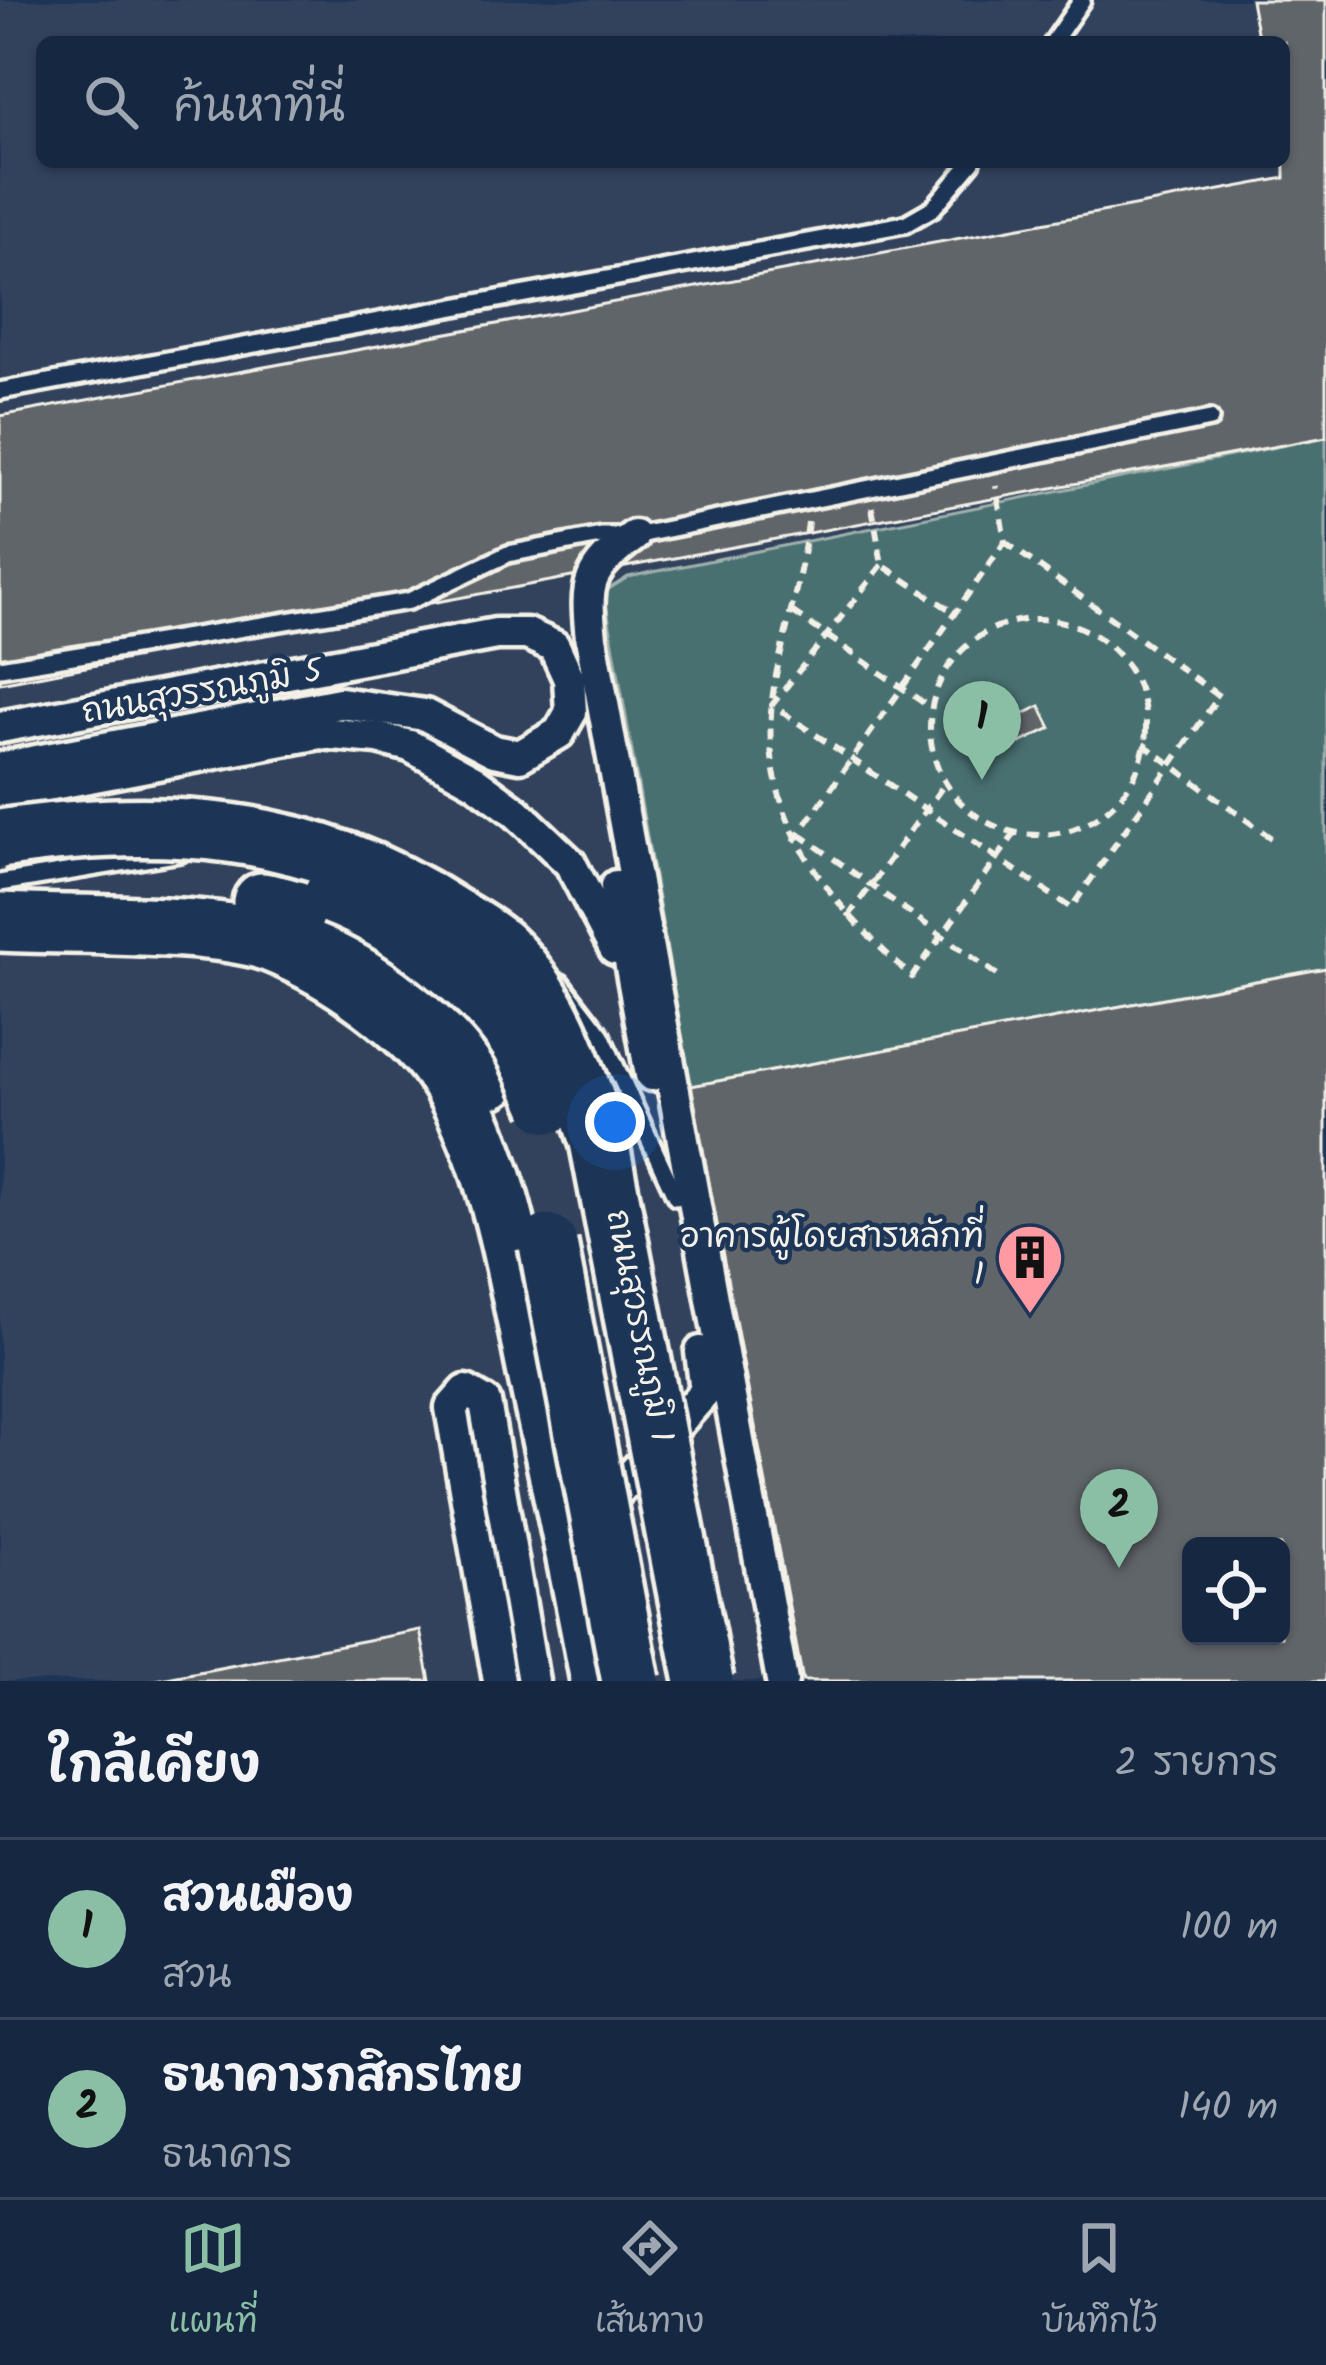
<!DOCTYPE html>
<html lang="th">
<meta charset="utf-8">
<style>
body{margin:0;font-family:Kalam,"Playpen Sans Thai",sans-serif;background:#1f3048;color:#f1f3f6}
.controls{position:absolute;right:36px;bottom:36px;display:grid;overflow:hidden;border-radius:18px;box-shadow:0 3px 9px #0004}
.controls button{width:108px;height:108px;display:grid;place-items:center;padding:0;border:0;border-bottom:3px solid #35445a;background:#162841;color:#f1f3f6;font:60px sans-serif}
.you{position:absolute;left:615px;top:1122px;width:42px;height:42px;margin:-30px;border:9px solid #fff;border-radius:50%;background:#1a73e8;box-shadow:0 0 0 18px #1a73e833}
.badge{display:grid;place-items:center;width:78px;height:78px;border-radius:50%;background:#8abfa5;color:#111;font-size:39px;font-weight:700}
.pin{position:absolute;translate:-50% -99px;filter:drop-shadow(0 3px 6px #0008)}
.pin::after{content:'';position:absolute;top:63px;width:42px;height:36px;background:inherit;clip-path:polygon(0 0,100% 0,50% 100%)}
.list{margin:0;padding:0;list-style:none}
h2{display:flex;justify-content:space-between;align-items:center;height:156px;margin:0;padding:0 48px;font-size:51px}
h2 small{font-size:39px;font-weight:400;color:#9ea6b1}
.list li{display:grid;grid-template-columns:78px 1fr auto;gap:36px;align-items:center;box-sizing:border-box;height:180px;padding:0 48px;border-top:3px solid #35445a}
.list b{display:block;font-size:45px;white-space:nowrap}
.list p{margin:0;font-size:39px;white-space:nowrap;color:#9ea6b1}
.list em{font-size:39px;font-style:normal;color:#9ea6b1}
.icon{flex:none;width:66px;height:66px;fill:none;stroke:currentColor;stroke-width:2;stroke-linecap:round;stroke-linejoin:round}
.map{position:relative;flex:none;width:1326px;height:1681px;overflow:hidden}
.search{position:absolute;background:#162841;box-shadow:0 3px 9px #0004;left:36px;right:36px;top:36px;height:132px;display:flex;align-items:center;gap:30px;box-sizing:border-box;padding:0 42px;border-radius:18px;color:#9ea6b1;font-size:45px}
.sheet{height:516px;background:#162841}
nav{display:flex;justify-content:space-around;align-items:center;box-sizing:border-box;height:168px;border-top:3px solid #35445a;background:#162841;font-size:33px;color:#9ea6b1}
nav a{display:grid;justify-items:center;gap:6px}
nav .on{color:#8abfa5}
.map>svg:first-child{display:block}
.built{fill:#31435d;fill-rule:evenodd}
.green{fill:#4a6f71;stroke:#9fb0ac;stroke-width:3}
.building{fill:#60656b;stroke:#f4f1e8;stroke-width:3;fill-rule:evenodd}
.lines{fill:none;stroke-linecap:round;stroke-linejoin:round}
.lane-casing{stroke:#f4f1e8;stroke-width:24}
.street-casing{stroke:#f4f1e8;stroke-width:39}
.highway-casing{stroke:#f4f1e8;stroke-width:66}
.path{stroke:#f4f1e8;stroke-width:6;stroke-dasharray:12 9;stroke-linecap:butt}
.lane{stroke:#1d3557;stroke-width:15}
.street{stroke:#1d3557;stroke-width:30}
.highway{stroke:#1d3557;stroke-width:57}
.highway-bridge-casing{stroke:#f4f1e8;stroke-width:66;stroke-linecap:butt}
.highway-bridge{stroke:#1d3557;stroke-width:57}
.labels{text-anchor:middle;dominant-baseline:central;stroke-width:9;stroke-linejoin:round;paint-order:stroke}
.street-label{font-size:33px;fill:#f4f1e8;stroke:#1d3557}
.poi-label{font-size:33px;fill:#f4f1e8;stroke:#1d3557;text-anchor:end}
</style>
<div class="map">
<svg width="1326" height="1681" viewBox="0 0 1326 1681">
<rect width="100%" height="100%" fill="#1d3557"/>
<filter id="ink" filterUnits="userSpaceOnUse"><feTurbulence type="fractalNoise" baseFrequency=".00833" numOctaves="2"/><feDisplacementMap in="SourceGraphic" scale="24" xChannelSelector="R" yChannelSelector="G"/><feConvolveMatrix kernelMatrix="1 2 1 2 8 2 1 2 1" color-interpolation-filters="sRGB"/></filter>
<g filter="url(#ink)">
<path class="built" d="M0 0H1326V1681H0ZM42 42H1284V162H42ZM1191 1546H1281V1636H1191Z"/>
<path class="green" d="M1326 437V968L691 1086 604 592 628 577Z"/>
<g class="building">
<path d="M1251 0H1326V437L0 683V416L1285 178 1284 42H1259Z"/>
<path d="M1040 706 1051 728 1020 743 1009 721Z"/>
<path d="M1326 968V1681H803L691 1086ZM1191 1546H1281V1636H1191Z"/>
<path d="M420 1630 430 1681H151Z"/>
</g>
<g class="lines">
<defs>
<g id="lane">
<path d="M1053 42 1082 0"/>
<path d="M0 391 905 224 933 208 972 162"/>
<path d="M0 668 409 601 508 554 601 536H634L1210 419"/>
<path d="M0 883 181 853"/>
<path d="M561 983 601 1035 676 1197"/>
</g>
<g id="street">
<path d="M634 536C587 570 585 582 591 638L782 1681"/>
<path d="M0 727 496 634H527L554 646 569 679 571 712 559 733 520 756 494 751 425 715 340 703 0 768"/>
<path d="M0 794 320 733 378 738 410 746 474 781 516 812 570 863 615 949"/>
<path d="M616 886 651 1075"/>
<path d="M607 1519 609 1501 706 1391 701 1352"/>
<path d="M499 1681 451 1408 466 1391 485 1402 533 1681"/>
</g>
<g id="highway">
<path d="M262 902C359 914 441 1001 490 1079"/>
<path d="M0 922C68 926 214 921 272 943 335 968 415 1023 450 1081 501 1168 516 1271 536 1368 558 1472 581 1576 600 1681"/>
</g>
</defs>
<use href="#lane" class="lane-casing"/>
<use href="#street" class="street-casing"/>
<use href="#highway" class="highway-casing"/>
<g class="path">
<path d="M872 507 882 565 955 613"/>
<path d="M808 522C802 572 789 617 778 666 747 802 816 891 912 977L1016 832"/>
<path d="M882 565 772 705 1071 908 1219 696 1005 542"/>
<path d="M793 612 931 708"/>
<circle cx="1038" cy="727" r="108"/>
<path d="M1143 744 1271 838"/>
<path d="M799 834 1003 979"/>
<path d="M794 841 1005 542 996 486"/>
<path d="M848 917 946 782"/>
</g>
<use href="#lane" class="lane"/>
<use href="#street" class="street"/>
<use href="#highway" class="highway"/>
<defs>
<g id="highway-bridge">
<path d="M0 839C158 815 309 823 447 913 464 924 485 934 500 948 554 998 576 1074 599 1141L704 1681"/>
<path d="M333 895C396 919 485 985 521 1044 532 1063 540 1085 549 1104"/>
<path d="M548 1244 631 1681"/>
</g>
</defs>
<use href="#highway-bridge" class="highway-bridge-casing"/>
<use href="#highway-bridge" class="highway-bridge"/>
</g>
</g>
<defs>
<symbol id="building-pin" viewBox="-11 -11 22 30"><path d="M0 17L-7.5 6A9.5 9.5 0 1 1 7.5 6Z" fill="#ff9aa2" stroke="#1d3557"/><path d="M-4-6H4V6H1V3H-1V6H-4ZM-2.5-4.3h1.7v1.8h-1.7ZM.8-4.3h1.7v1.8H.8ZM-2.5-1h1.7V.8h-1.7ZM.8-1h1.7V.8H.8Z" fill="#111"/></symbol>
</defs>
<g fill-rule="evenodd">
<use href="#building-pin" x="992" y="1219" width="76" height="104"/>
</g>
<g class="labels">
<g class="street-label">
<text transform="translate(202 693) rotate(-10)">ถนนสุวรรณภูมิ 5</text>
<text transform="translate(638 1326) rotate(79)">ถนนสุวรรณภูมิ 1</text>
</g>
<g class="poi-label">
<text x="984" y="1238">อาคารผู้โดยสารหลักที่<tspan x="984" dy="38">1</tspan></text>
</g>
</g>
</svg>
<div class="controls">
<button><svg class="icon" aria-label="locate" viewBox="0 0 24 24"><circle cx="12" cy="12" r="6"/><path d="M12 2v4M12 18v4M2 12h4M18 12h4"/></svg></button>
</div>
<div class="you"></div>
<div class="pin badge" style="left:982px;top:780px">1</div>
<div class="pin badge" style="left:1119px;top:1568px">2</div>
<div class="search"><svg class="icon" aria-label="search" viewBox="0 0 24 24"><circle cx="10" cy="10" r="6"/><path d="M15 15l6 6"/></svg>ค้นหาที่นี่</div>
</div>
<section class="sheet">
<h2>ใกล้เคียง<small>2 รายการ</small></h2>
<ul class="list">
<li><span class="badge">1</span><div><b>สวนเมือง</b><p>สวน</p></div><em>100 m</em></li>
<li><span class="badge">2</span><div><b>ธนาคารกสิกรไทย</b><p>ธนาคาร</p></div><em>140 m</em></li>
</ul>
</section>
<nav>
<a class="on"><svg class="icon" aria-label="map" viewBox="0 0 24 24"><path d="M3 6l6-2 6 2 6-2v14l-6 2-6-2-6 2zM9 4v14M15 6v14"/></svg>แผนที่</a>
<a><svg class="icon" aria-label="directions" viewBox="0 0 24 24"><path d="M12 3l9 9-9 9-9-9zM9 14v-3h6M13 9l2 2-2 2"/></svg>เส้นทาง</a>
<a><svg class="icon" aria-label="saved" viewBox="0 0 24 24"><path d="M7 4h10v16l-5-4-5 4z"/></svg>บันทึกไว้</a>
</nav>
